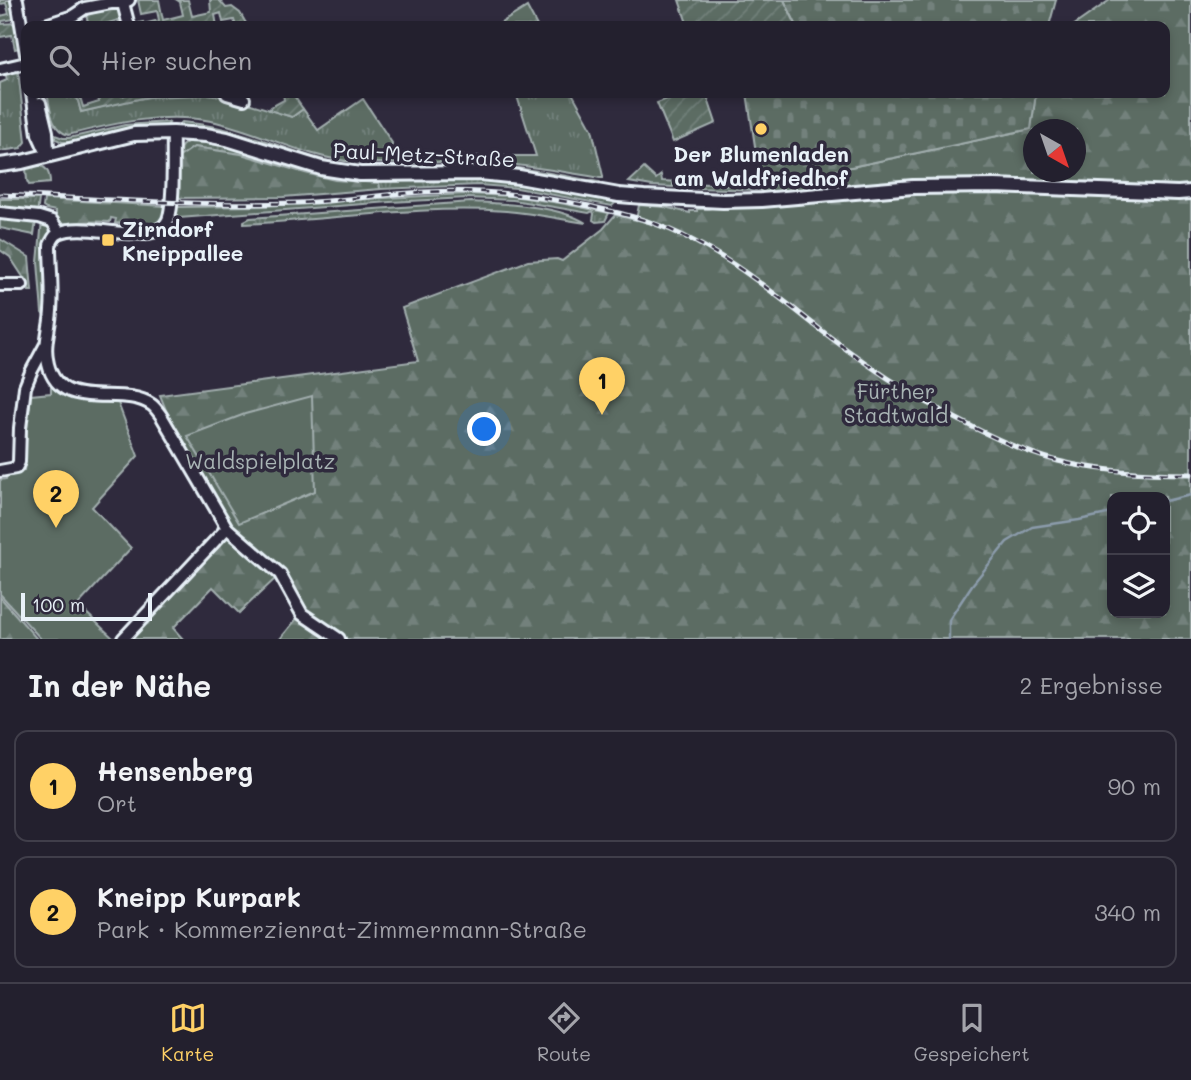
<!DOCTYPE html>
<html lang="de">
<meta charset="utf-8">
<style>
body{margin:0;font-family:Mali,sans-serif;background:#2b2836;color:#f1f3f6}
.controls{position:absolute;right:21px;bottom:21px;display:grid;overflow:hidden;border-radius:14px;box-shadow:0 4px 10px #0003}
.controls button{width:63px;height:63px;display:grid;place-items:center;padding:0;border:0;border-bottom:2px solid #403e4a;background:#23202e;color:#f1f3f6;font:35px sans-serif}
.compass{position:absolute;left:1023px;top:119px;width:63px;height:63px;border-radius:50%;background:#23202e;box-shadow:0 4px 10px #0003;rotate:140deg}
.scale{position:absolute;left:21px;bottom:18px;width:131px;box-sizing:border-box;padding-left:7px;border:4px solid #e8f1f8;border-top:0;font-size:19px;line-height:24px;white-space:nowrap;color:#e8f1f8;-webkit-text-stroke:5px #2f2a3d;paint-order:stroke}
.you{position:absolute;left:485px;top:430px;width:24px;height:24px;margin:-18px;border:5px solid #fff;border-radius:50%;background:#1a73e8;box-shadow:0 0 0 10px #1a73e833}
.badge{display:grid;place-items:center;width:46px;height:46px;border-radius:50%;background:#ffd166;color:#111;font-size:23px;font-weight:700}
.pin{position:absolute;translate:-50% -58px;filter:drop-shadow(0 2px 4px #0008)}
.pin::after{content:'';position:absolute;top:37px;width:24px;height:21px;background:inherit;clip-path:polygon(0 0,100% 0,50% 100%)}
.list{margin:0;padding:0;list-style:none}
h2{display:flex;justify-content:space-between;align-items:center;height:91px;margin:0;padding:0 28px;font-size:30px}
h2 small{font-size:23px;font-weight:400;color:#a3a3aa}
.list li{display:grid;grid-template-columns:46px 1fr auto;gap:21px;align-items:center;box-sizing:border-box;height:112px;margin:0 14px 14px;padding:0 14px;border:2px solid #403e4a;border-radius:14px}
.list b{display:block;font-size:26px;white-space:nowrap}
.list p{margin:0;font-size:23px;white-space:nowrap;color:#a3a3aa}
.list em{font-size:23px;font-style:normal;color:#a3a3aa}
.icon{flex:none;width:38px;height:38px;fill:none;stroke:currentColor;stroke-width:2;stroke-linecap:round;stroke-linejoin:round}
.map{position:relative;flex:none;width:1191px;height:639px;overflow:hidden}
.search{position:absolute;background:#23202e;box-shadow:0 4px 10px #0003;left:21px;right:21px;top:21px;height:77px;display:flex;align-items:center;gap:18px;box-sizing:border-box;padding:0 24px;border-radius:14px;color:#a3a3aa;font-size:26px}
.sheet{height:343px;background:#23202e}
nav{display:flex;justify-content:space-around;align-items:center;box-sizing:border-box;height:98px;border-top:2px solid #403e4a;background:#23202e;font-size:19px;color:#a3a3aa}
nav a{display:grid;justify-items:center;gap:4px}
nav .on{color:#ffd166}
.map>svg:first-child{display:block}
.grass{fill:url(#grass-tufts);stroke:#a2aeae;stroke-width:2}
.forest{fill:url(#forest-firs);stroke:#a2aeae;stroke-width:2;fill-rule:evenodd}
.cemetery{fill:url(#cemetery-stones);stroke:#a2aeae;stroke-width:2}
.park{fill:#5b6c64;stroke:#a2aeae;stroke-width:2}
.garden{fill:url(#garden-furrows);stroke:#a2aeae;stroke-width:2}
.lines{fill:none;stroke-linecap:round;stroke-linejoin:round}
.stream{stroke:#8c9cac;stroke-width:2.5}
.minor-casing{stroke:#e8f1f8;stroke-width:16}
.tertiary-casing{stroke:#e8f1f8;stroke-width:18}
.minor{stroke:#2f2a3d;stroke-width:10}
.tertiary{stroke:#2f2a3d;stroke-width:12}
.rail-casing{stroke:#e8f1f8;stroke-width:5}
.rail{stroke:#2f2a3d;stroke-width:2.5;stroke-dasharray:8;stroke-linecap:butt}
.poi-dot{fill:#ffd166;stroke:#2f2a3d;stroke-width:2.5}
.labels{text-anchor:middle;dominant-baseline:central;stroke-width:7;stroke-linejoin:round;paint-order:stroke}
.poi-label{font-size:21px;font-weight:bold;fill:#e8f1f8;stroke:#2f2a3d}
.street-label{font-size:21px;fill:#e8f1f8;stroke:#2f2a3d}
.park-label{font-size:21px;fill:#a9b5b5;stroke:#2f2a3d}
</style>
<div class="map">
<svg width="1191" height="639" viewBox="0 0 1191 639">
<defs>
<pattern id="grass-tufts" width="24" height="20" patternUnits="userSpaceOnUse" patternTransform="scale(1.75)"><rect width="24" height="20" fill="#5b6c64"/><path d="M3 7l-1-3M5 7V3M7 7l1-3M15 17l-1-3M17 17v-4M19 17l1-3" fill="none" stroke="#73817b"/></pattern>
<pattern id="forest-firs" width="22" height="20" patternUnits="userSpaceOnUse" patternTransform="scale(1.75)"><rect width="22" height="20" fill="#5b6c64"/><path d="M5 1l3.5 6h-7zM16 11l3.5 6h-7z" fill="#73817b"/></pattern>
<pattern id="cemetery-stones" width="16" height="16" patternUnits="userSpaceOnUse" patternTransform="scale(1.75)"><rect width="16" height="16" fill="#5b6c64"/><path d="M2 7V4a2 2 0 0 1 4 0v3zM10 15v-3a2 2 0 0 1 4 0v3z" fill="#73817b"/></pattern>
<pattern id="garden-furrows" width="10" height="10" patternUnits="userSpaceOnUse" patternTransform="scale(1.75)"><rect width="10" height="10" fill="#5b6c64"/><path d="M-1 1l2-2M0 10L10 0M9 11l2-2" fill="none" stroke="#73817b"/></pattern>
</defs>
<rect width="100%" height="100%" fill="#2f2a3d"/>
<filter id="ink" filterUnits="userSpaceOnUse"><feTurbulence type="fractalNoise" baseFrequency=".0143" numOctaves="2"/><feDisplacementMap in="SourceGraphic" scale="14" xChannelSelector="R" yChannelSelector="G"/><feConvolveMatrix kernelMatrix="1 2 1 2 8 2 1 2 1" color-interpolation-filters="sRGB"/></filter>
<g filter="url(#ink)">
<g class="grass">
<path d="M527 7 537 26H496Z"/>
<path d="M18 70 26 142 21 148 0 151V83L7 80 5 71Z"/>
<path d="M47 93H76L81 112C125 101 180 87 225 97 247 102 270 110 292 117L303 109 318 130 363 99 392 143 391 156H536L516 93H572L592 129 603 176V178H600C565 172 529 165 494 163 448 159 401 166 355 162 304 158 260 131 211 121 163 112 114 123 68 135 50 129 51 110 47 93Z"/>
<path d="M167 122 169 123 167 126 120 130 72 142H62L56 139 52 134 63 138H69L125 125Z"/>
<path d="M182 122C205 124 228 129 250 136 284 146 311 159 348 165 392 171 438 164 482 165 521 167 561 175 599 182L597 184 513 171 365 170 326 165 234 134 179 125Z"/>
<path d="M191 140 223 145 278 162 326 174 379 181 479 179 517 183 633 202 615 203 612 206 517 188 479 185 380 189 379 183 336 180 305 173 241 154 194 147 178 158C178 148 182 144 191 140Z"/>
<path d="M37 165C47 166 50 173 50 183L29 185 27 181 26 168Z"/>
<path d="M644 168 656 179 661 175 662 181 681 182 679 185 673 184V187L652 186 629 182Z"/>
<path d="M684 183 761 186 762 190 692 188 685 187Z"/>
<path d="M467 194 511 196 560 203 609 213 605 221 596 222 593 220 594 214 593 211 589 213 513 200 467 198 390 202 179 218 174 216 175 207 264 206 384 198Z"/>
<path d="M0 199H39L37 215 0 211Z"/>
<path d="M471 202C504 204 558 205 586 223 559 219 533 213 506 211 419 205 331 220 244 224V221L250 218Z"/>
<path d="M0 215 36 220 34 235 0 228Z"/>
<path d="M42 220 51 224 54 232 46 241 48 308 45 317 42 313 38 262Z"/>
</g>
<g class="forest">
<path d="M1110 0H1191V639H280L299 616 277 577 239 613 213 587 173 628 183 639H125L232 527 168 415 160 395 418 361 402 308 528 261 557 259 562 261 603 229 615 215 636 220 639 205 664 207 690 213V211H697V209H708L719 206 762 205 761 186 1031 129 1036 93H1165V26H1073ZM1034 130H1076V172H1034ZM1112 497H1165V613H1112Z"/>
<path d="M194 147 241 154 305 173 335 180 379 183 380 189 283 197 176 198 178 158Z"/>
<path d="M44 199 166 206C162 225 149 235 130 226V224L115 223 116 219 111 218 110 222C93 220 77 223 60 223L56 216V211L46 209 43 207Z"/>
<path d="M0 239 29 257 32 291H29V286L10 257 0 250Z"/>
<path d="M0 597 37 639H0Z"/>
</g>
<g class="cemetery">
<path d="M784 0H1056L1049 26H793L796 24Z"/>
<path d="M747 93H1036L1031 129 761 186Z"/>
</g>
<g class="park">
<path d="M51 386C70 403 94 403 118 403L138 456 92 507 131 548 78 605 114 639H41L0 594V480L6 479V475L24 471 27 429 31 395 51 393Z"/>
<path d="M312 396 315 491 239 523 187 436 245 414Z"/>
</g>
<g class="garden">
<path d="M0 0H10L14 19 2 21V24L15 23 19 48 15 49 12 35 0 37V16L9 14 6 3 0 4Z"/>
<path d="M138 0H159L163 20 183 15 180 2 177 0H188L192 16 211 12 210 0H219L226 8 232 7 240 13 247 25 236 26 234 20 223 22 221 13 215 15 217 26H135V24L143 22 144 24 159 20 157 11 141 14Z"/>
<path d="M679 0H784L796 25 793 26H688Z"/>
<path d="M116 7 121 9 126 26H120L118 20 105 24V26H89L86 15Z"/>
<path d="M76 93H79L83 107 99 102 98 96 120 93 122 96 131 93H204V95L147 97 81 112Z"/>
<path d="M283 93H292L303 109 292 117 269 110 271 107 284 100Z"/>
<path d="M683 93H706L716 123 673 142 657 103Z"/>
</g>
<g class="lines">
<g class="stream">
<path d="M1165 501 1191 495"/>
<path d="M949 639V620L972 585 1007 542 1032 527 1079 520 1112 513"/>
</g>
<defs>
<g id="minor">
<path d="M17 0 26 54"/>
<path d="M123 3 129 26"/>
<path d="M42 26 73 16 85 8 111 3H123L129 0"/>
<path d="M0 69 26 63"/>
<path d="M32 93 38 134 48 156"/>
<path d="M227 93V94L244 99"/>
<path d="M40 103 47 132 48 149"/>
<path d="M173 133C172 154 175 202 168 220 155 250 85 219 59 233 54 235 52 241 50 245 50 267 53 289 51 311 50 329 43 345 48 364 60 415 122 383 152 405 156 408 159 413 162 417L227 528 280 574 302 614 339 639"/>
<path d="M0 213 39 217 52 221 59 232"/>
<path d="M0 285H22"/>
<path d="M0 471 16 468 19 462 20 428 25 387 31 372 45 346"/>
<path d="M123 639 227 528"/>
</g>
<path id="tertiary" d="M0 165 22 162 134 134 173 133 206 135 227 139 321 168 360 174 480 173 519 177 619 195 644 197 723 201 762 200 913 187 995 186 1178 193 1191 192"/>
</defs>
<use href="#minor" class="minor-casing"/>
<use href="#tertiary" class="tertiary-casing"/>
<use href="#minor" class="minor"/>
<use href="#tertiary" class="tertiary"/>
<defs>
<path id="rail" d="M0 195C99 199 199 206 298 203 341 201 383 194 425 192 480 189 535 195 589 206 609 211 630 215 650 222 717 245 771 291 826 334 877 373 929 407 987 434 1010 445 1034 455 1058 461 1101 472 1147 474 1191 474"/>
</defs>
<use href="#rail" class="rail-casing"/>
<use href="#rail" class="rail"/>
</g>
</g>
<g class="poi-dot">
<circle cx="761" cy="129" r="7"/>
<rect x="101" y="233" width="14" height="14" rx="3.5"/>
</g>
<g class="labels">
<g class="poi-label">
<text x="761" y="153">Der Blumenladen<tspan x="761" dy="24">am Waldfriedhof</tspan></text>
<text x="122" y="228" text-anchor="start">Zirndorf<tspan x="122" dy="24">Kneippallee</tspan></text>
</g>
<g class="street-label">
<text transform="translate(424 154) rotate(3)">Paul-Metz-Straße</text>
</g>
<g class="park-label">
<text x="896" y="390">Fürther<tspan x="896" dy="24">Stadtwald</tspan></text>
<text x="260" y="460">Waldspielplatz</text>
</g>
</g>
</svg>
<div class="controls">
<button><svg class="icon" aria-label="locate" viewBox="0 0 24 24"><circle cx="12" cy="12" r="6"/><path d="M12 2v4M12 18v4M2 12h4M18 12h4"/></svg></button>
<button><svg class="icon" aria-label="layers" viewBox="0 0 24 24"><path d="M12 4l9 5-9 5-9-5zM3 14l9 5 9-5"/></svg></button>
</div>
<svg class="compass" viewBox="-18 -18 36 36"><path d="M0-13l5 13h-10z" fill="#e53935"/><path d="M0 13l5-13h-10z" fill="#a3a3aa"/></svg>
<div class="scale">100 m</div>
<div class="you"></div>
<div class="pin badge" style="left:602px;top:415px">1</div>
<div class="pin badge" style="left:56px;top:528px">2</div>
<div class="search"><svg class="icon" aria-label="search" viewBox="0 0 24 24"><circle cx="10" cy="10" r="6"/><path d="M15 15l6 6"/></svg>Hier suchen</div>
</div>
<section class="sheet">
<h2>In der Nähe<small>2 Ergebnisse</small></h2>
<ul class="list">
<li><span class="badge">1</span><div><b>Hensenberg</b><p>Ort</p></div><em>90 m</em></li>
<li><span class="badge">2</span><div><b>Kneipp Kurpark</b><p>Park · Kommerzienrat-Zimmermann-Straße</p></div><em>340 m</em></li>
</ul>
</section>
<nav>
<a class="on"><svg class="icon" aria-label="map" viewBox="0 0 24 24"><path d="M3 6l6-2 6 2 6-2v14l-6 2-6-2-6 2zM9 4v14M15 6v14"/></svg>Karte</a>
<a><svg class="icon" aria-label="directions" viewBox="0 0 24 24"><path d="M12 3l9 9-9 9-9-9zM9 14v-3h6M13 9l2 2-2 2"/></svg>Route</a>
<a><svg class="icon" aria-label="saved" viewBox="0 0 24 24"><path d="M7 4h10v16l-5-4-5 4z"/></svg>Gespeichert</a>
</nav>
